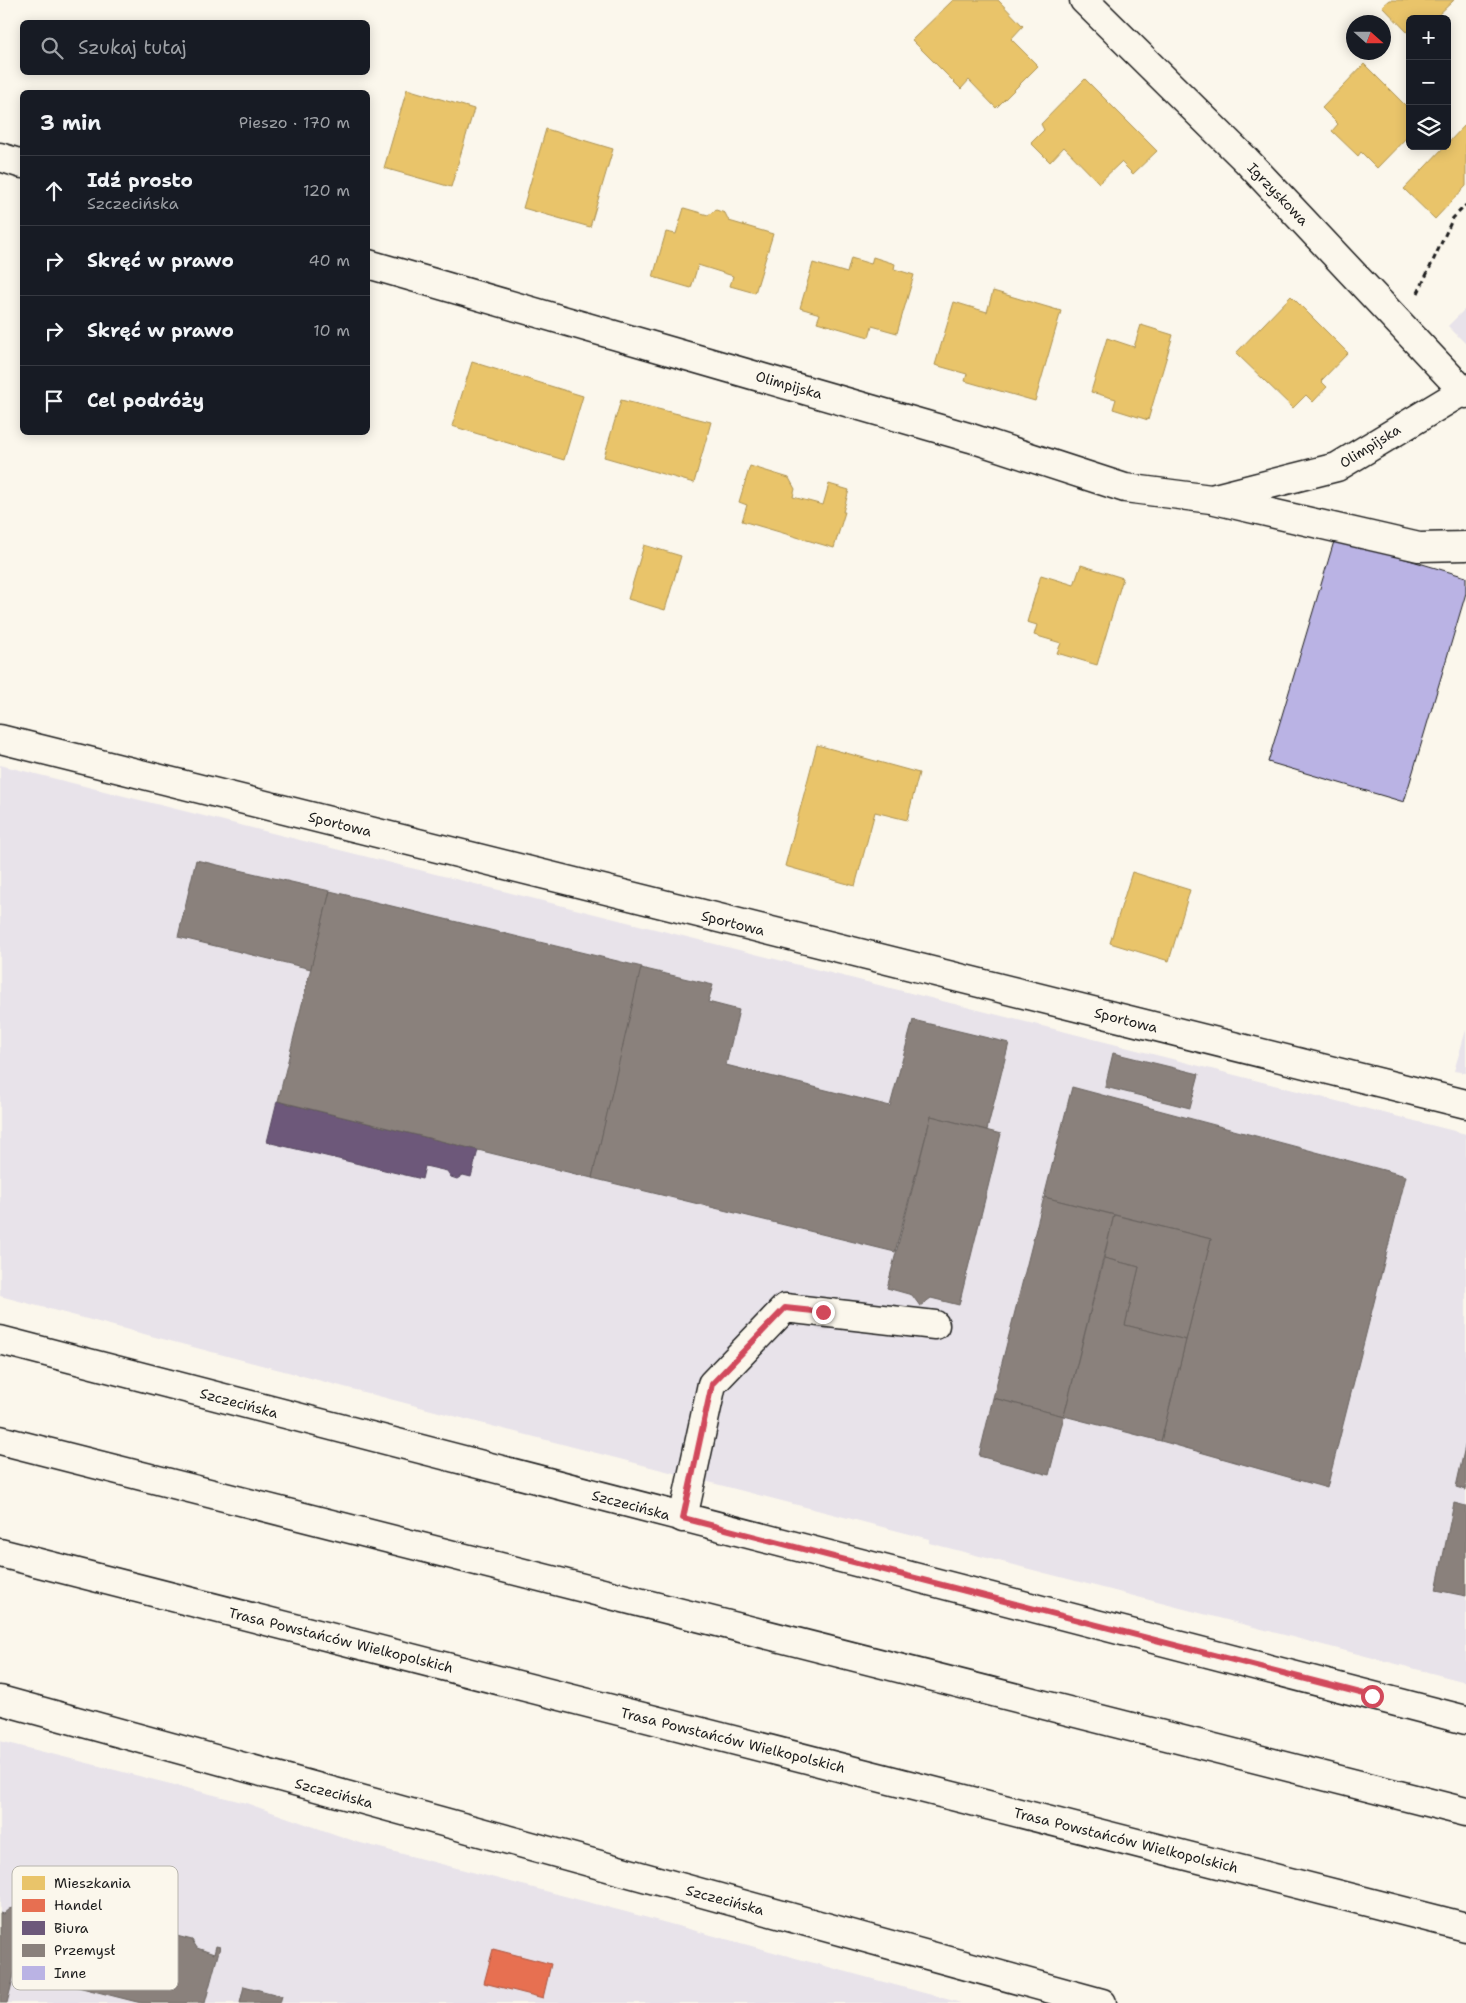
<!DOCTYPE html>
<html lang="pl">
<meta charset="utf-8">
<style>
body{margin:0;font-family:"Shantell Sans",sans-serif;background:#20242c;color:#f1f3f6}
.controls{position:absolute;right:15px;top:15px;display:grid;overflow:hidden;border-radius:8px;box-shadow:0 2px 12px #0003}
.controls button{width:45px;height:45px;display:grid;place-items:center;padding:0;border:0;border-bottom:1px solid #363941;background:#171b24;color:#f1f3f6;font:25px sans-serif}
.compass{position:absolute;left:1346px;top:15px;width:45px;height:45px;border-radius:50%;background:#171b24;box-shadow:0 2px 12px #0003;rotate:111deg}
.stop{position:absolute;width:15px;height:15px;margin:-11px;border:4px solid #d1495b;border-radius:50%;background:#fff}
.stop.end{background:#d1495b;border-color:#fff;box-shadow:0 1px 5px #0008}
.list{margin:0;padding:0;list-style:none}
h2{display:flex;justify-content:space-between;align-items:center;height:65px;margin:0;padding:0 20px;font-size:21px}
h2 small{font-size:16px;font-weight:400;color:#9ea1a6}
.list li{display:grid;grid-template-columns:32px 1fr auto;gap:15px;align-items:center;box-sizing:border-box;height:70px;padding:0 20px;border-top:1px solid #363941}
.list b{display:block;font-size:19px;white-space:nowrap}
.list p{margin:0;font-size:16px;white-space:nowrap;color:#9ea1a6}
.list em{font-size:16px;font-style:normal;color:#9ea1a6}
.icon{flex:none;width:28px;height:28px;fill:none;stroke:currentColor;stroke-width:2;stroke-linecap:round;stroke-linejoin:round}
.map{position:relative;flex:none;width:1466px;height:2003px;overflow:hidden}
.search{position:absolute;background:#171b24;box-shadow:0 2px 12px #0003;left:20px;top:20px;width:350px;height:55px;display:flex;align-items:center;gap:12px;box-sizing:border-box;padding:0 18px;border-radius:8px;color:#9ea1a6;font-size:19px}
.panel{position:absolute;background:#171b24;box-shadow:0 2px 12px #0003;left:20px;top:90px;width:350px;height:345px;border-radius:8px}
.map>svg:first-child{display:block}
.built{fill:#e8e3ea}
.homes{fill:#e9c46a;stroke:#ac9253}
.shops{fill:#e76f51;stroke:#aa5641}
.offices{fill:#6d597a;stroke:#55475e}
.industry{fill:#8a817c;stroke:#69635f}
.building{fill:#bab3e4;stroke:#1c1c1c}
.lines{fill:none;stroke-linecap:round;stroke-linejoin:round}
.minor-casing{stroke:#1c1c1c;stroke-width:31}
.highway-casing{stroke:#1c1c1c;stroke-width:31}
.path{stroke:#1c1c1c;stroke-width:3;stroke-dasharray:5 4;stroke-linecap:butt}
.minor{stroke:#fbf7ec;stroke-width:28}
.highway{stroke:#fbf7ec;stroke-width:28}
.route{stroke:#d1495b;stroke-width:6}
.labels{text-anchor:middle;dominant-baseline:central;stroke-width:5;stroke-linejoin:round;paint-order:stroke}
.street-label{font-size:14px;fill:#1c1c1c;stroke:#fbf7ec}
.key{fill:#fbf7ec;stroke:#b8b5ae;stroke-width:1}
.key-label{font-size:14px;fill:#1c1c1c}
</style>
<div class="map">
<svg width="1466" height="2003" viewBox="0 0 1466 2003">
<rect width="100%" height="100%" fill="#fbf7ec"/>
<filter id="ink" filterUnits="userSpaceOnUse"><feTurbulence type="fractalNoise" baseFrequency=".02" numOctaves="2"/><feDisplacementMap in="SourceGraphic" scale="10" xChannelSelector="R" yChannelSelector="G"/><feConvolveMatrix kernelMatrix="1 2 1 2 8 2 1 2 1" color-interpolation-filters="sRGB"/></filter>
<g filter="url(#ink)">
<g class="built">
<path d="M1466 308V344L1448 326Z"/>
<path d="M0 765 1062 1031 1466 1134V1682L929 1543V1539L488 1425 0 1296Z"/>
<path d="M1466 1030V1073L1454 1071Z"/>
<path d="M0 1741 246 1803 357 1842 626 1912 961 2003H0Z"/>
</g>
<g class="homes">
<path d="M953 0H998L1023 26 1011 39 1038 66 996 108 969 80 961 89 912 40Z"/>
<path d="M1389 0H1454L1434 19H1410V35L1382 6Z"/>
<path d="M1364 64 1410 110V134L1377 168 1361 152 1358 156 1332 131 1338 124 1322 108Z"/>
<path d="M1085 79 1157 151 1133 174 1121 162 1099 183 1064 147 1050 162 1031 143 1044 130 1041 124Z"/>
<path d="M407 89 474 109 451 187 384 168Z"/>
<path d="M1466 124V186L1435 219 1404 189 1445 146H1447V144Z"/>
<path d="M546 129 613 149 590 227 523 208Z"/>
<path d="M684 208 708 215 716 210 725 213 729 221 773 234 755 293 730 286 733 276 698 265 691 288 653 277 666 232 676 234Z"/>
<path d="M873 257 895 264 894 269 914 275 897 333 872 326 869 337 817 322 820 314 800 308 813 263 847 273 851 258 871 264Z"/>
<path d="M993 291 1061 311 1035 401 965 381 967 374 935 365 954 302 987 312Z"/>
<path d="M1291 296 1348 353 1321 381 1327 387 1313 402 1306 395 1293 408 1236 353Z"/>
<path d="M1141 325 1173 335 1148 420 1113 409 1116 399 1091 392 1107 338 1134 347Z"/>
<path d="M472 362 583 396 564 460 452 426Z"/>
<path d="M621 400 711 422 694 483 604 457Z"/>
<path d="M750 466 789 478 795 489 793 497 823 505 829 484 849 490 843 512H845L834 548 742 521 747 505 739 502Z"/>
<path d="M644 545 681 556 665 610 628 599Z"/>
<path d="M1081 565 1123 578 1097 665 1057 653 1061 643 1034 635 1037 625 1027 622 1041 575 1074 585Z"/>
<path d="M817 745 919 773 907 820 875 812 855 886 785 866Z"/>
<path d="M1132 872 1190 890 1169 961 1110 943Z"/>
</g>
<path class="shops" d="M493 1949 551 1964 543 1998 484 1983Z"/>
<path class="offices" d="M277 1101 478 1150 471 1177 463 1175 457 1179 451 1177 447 1171 425 1166 422 1179 267 1142Z"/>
<g class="industry">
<path d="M196 860 330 891 311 969 178 937Z"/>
<path d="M330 891 642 967 592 1178 278 1101Z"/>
<path d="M641 968 713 985 708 1002 739 1010 726 1065 890 1106 913 1020 1009 1043 987 1130 931 1116 895 1252 592 1178Z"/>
<path d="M1113 1053 1199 1074 1190 1108 1105 1087Z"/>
<path d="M1072 1087 1406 1176 1327 1488 1161 1441 1211 1239 1044 1197Z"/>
<path d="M931 1116 1001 1134 959 1305 931 1298 920 1306 912 1295 887 1288Z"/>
<path d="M1044 1197 1114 1215 1064 1416 993 1398Z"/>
<path d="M1114 1215 1211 1239 1186 1340 1125 1325 1139 1267 1104 1258Z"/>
<path d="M1104 1258 1139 1267 1125 1325 1186 1340 1161 1441 1064 1416Z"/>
<path d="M993 1398 1064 1416 1049 1475 979 1456Z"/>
<path d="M1466 1442V1490L1456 1487Z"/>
<path d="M1454 1503 1466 1506V1596L1436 1590Z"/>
<path d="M31 1900 36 1901 33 1908 53 1914 62 1908 82 1914 87 1922 102 1927 113 1922 136 1928 141 1935 160 1941 169 1934 192 1940 197 1948 214 1954 216 1946 220 1947 205 2003H141L15 1971 7 2003H0V1913L3 1914 9 1909 19 1906H30Z"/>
<path d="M244 1986 282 1996 280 2003H240Z"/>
</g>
<path class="building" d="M1335 538 1466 577V593L1404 802 1268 762Z"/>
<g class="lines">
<defs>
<g id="minor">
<path d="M1084 0 1246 160 1466 394"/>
<path d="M0 157 22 164"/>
<path d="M368 264 971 438 1125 488 1211 499 1337 467 1463 391"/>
<path d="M1215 500 1419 547 1466 546"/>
<path d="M0 739 1466 1104"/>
<path d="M0 1340 1466 1720"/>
<path d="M683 1518 712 1384 785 1308 935 1325"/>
<path d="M0 1700 1102 2003"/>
</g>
<g id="highway">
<path d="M0 1440 1466 1812"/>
<path d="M0 1553 1466 1927"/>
</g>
</defs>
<use href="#minor" class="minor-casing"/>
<use href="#highway" class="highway-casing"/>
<path class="path" d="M1418 293 1453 218 1466 205"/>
<use href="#minor" class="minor"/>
<use href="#highway" class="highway"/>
</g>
</g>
<g class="lines" filter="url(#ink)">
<path class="route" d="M823 1312 785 1308 712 1384 683 1518 1372 1696"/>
</g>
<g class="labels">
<g class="street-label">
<text transform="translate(1278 194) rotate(46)">Igrzyskowa</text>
<text transform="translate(789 385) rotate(16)">Olimpijska</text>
<text transform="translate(1370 446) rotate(-32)">Olimpijska</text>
<text transform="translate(340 824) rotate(14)">Sportowa</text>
<text transform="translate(733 923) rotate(14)">Sportowa</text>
<text transform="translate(1126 1020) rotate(14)">Sportowa</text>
<text transform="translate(239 1403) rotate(15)">Szczecińska</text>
<text transform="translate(631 1505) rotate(15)">Szczecińska</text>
<text transform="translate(341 1640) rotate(14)">Trasa Powstańców Wielkopolskich</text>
<text transform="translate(733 1740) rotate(14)">Trasa Powstańców Wielkopolskich</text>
<text transform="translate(334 1793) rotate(15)">Szczecińska</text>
<text transform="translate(1126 1840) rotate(14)">Trasa Powstańców Wielkopolskich</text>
<text transform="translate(725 1900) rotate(15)">Szczecińska</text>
</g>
</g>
<rect x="12" y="1866" width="166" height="124" rx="8" class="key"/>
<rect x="22" y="1876" width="23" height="14" fill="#e9c46a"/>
<rect x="22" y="1899" width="23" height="13" fill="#e76f51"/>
<rect x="22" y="1921" width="23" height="14" fill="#6d597a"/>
<rect x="22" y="1944" width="23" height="13" fill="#8a817c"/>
<rect x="22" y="1966" width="23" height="14" fill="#bab3e4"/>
<g class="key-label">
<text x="54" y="1888">Mieszkania</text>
<text x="54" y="1910">Handel</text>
<text x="54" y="1933">Biura</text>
<text x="54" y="1955">Przemysł</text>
<text x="54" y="1978">Inne</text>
</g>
</svg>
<div class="controls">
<button>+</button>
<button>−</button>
<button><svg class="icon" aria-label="layers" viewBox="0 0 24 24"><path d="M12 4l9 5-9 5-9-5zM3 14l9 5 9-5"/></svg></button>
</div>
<svg class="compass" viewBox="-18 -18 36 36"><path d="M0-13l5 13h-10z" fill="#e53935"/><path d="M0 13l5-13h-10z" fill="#9ea1a6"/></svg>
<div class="stop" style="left:1372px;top:1696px"></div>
<div class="stop end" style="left:823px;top:1312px"></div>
<div class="search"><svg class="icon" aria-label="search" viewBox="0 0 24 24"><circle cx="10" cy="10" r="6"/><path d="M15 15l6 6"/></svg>Szukaj tutaj</div>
<section class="panel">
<h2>3 min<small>Pieszo · 170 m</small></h2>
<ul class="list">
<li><svg class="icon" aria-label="ahead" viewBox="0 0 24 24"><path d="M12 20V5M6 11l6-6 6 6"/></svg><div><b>Idź prosto</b><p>Szczecińska</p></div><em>120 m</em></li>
<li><svg class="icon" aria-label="right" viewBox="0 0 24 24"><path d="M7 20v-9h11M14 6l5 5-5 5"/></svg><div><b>Skręć w prawo</b></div><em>40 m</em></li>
<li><svg class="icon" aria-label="right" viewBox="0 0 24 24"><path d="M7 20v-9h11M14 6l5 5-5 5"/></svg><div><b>Skręć w prawo</b></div><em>10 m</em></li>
<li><svg class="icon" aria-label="arrive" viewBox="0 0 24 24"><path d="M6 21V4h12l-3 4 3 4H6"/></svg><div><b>Cel podróży</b></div></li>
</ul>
</section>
</div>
